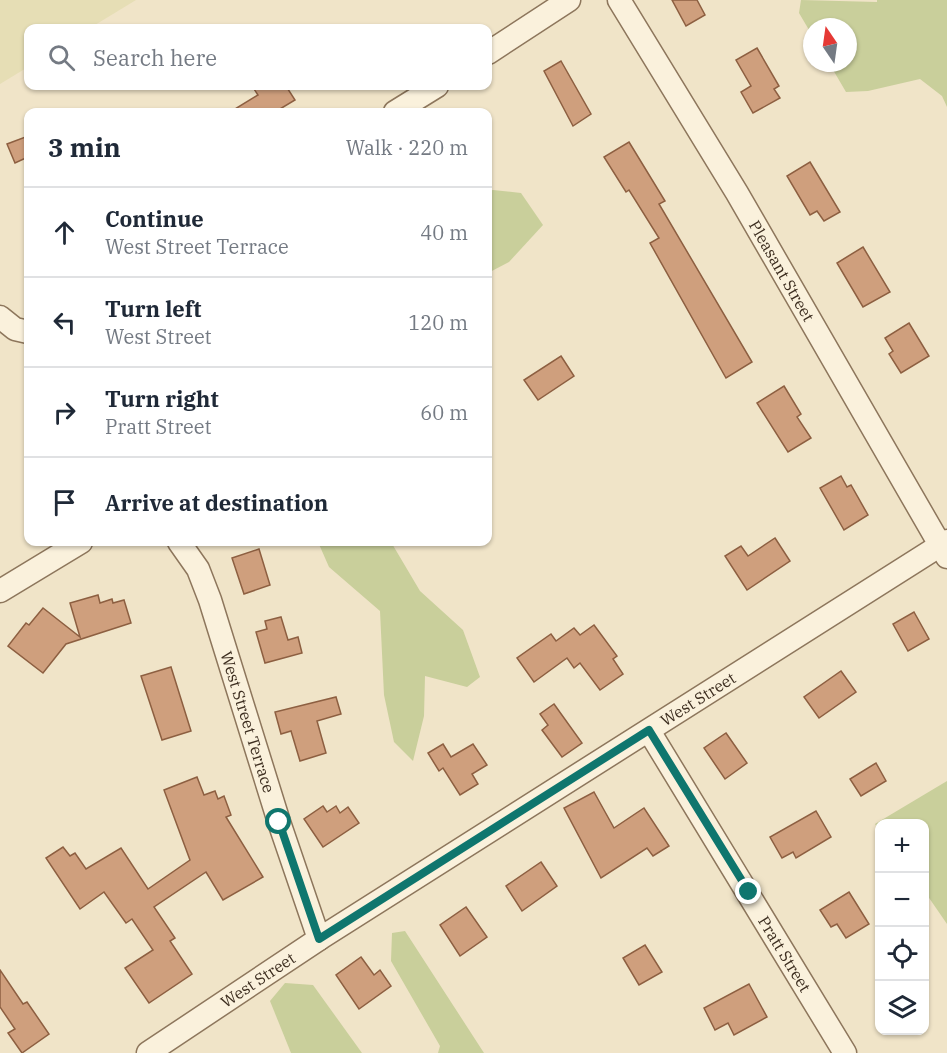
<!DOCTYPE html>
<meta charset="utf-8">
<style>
body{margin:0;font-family:"IBM Plex Serif",serif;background:#f2f2f3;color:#1f2937}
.controls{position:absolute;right:18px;bottom:18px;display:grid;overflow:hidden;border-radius:12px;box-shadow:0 2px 4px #0004}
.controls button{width:54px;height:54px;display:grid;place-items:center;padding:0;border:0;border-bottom:2px solid #e0e1e3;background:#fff;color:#1f2937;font:30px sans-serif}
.compass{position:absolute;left:803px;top:18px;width:54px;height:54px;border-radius:50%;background:#fff;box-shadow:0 2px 4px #0004;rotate:347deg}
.stop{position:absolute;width:18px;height:18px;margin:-14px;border:4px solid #0f766e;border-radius:50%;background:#fff}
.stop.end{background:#0f766e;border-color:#fff;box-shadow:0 2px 6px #0008}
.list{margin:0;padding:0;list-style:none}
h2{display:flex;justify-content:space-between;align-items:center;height:78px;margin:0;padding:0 24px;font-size:26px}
h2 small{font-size:20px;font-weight:400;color:#747a83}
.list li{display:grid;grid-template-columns:39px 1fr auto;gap:18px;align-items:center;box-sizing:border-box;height:90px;padding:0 24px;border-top:2px solid #e0e1e3}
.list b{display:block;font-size:22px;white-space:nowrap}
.list p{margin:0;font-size:20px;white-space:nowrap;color:#747a83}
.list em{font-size:20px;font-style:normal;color:#747a83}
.icon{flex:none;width:33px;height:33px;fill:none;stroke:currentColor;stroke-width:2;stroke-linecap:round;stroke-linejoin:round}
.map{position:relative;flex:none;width:947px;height:1053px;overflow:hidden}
.search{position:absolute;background:#fff;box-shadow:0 2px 4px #0004;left:24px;top:24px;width:468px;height:66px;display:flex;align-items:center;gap:15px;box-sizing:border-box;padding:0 21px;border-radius:12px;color:#747a83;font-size:22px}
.panel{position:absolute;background:#fff;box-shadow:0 2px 4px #0004;left:24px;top:108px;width:468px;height:438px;border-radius:12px}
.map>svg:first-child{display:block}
.farmland{fill:#e6deb5}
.green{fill:#c9cf9b}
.building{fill:#cf9f7d;stroke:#8d5f41;stroke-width:1.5}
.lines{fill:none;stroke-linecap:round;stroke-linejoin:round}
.minor-casing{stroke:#8d765c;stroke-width:25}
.minor{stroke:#faf1dc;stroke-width:22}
.route{stroke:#0f766e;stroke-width:8}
.labels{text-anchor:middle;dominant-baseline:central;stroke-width:6;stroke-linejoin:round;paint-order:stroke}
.street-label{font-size:16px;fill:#3d2e20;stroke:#f7eed8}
</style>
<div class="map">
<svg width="947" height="1053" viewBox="0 0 947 1053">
<rect width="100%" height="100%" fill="#f0e4c8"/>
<path class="farmland" d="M0 0H136L90 28H28V67L0 84Z"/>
<g class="green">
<path d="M801 0 877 2V0H947V107L942 96 920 79 868 91 846 92 829 63H848V27H812V35L799 13Z"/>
<path d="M493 190 521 193 543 225 509 262 488 273V191Z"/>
<path d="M318 542H391L420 591 463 630 480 677 467 687 425 676 424 716 413 761 394 742 384 695 380 611 329 567Z"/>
<path d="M947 781V924L925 892 924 824H880L879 830 875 824Z"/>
<path d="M405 931 484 1053H438L440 1046 391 961 392 933Z"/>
<path d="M285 983 313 985 362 1053H291L270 1001Z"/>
</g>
<g class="building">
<path d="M672 0H697L705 15 686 26Z"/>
<path d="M757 48 779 86 774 89 780 98 753 113 741 92 751 86 736 60Z"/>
<path d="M561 61 591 114 573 126 544 71Z"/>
<path d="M252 86H286L295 100 275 112H230L258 95Z"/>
<path d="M28 136V157L15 163 7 144Z"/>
<path d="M629 142 665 201 659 204 752 362 726 378 650 243 659 238 629 190 626 192 604 157Z"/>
<path d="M810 162 840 212 824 221 817 211 810 215 787 176Z"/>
<path d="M863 247 890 292 863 307 837 263Z"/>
<path d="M909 323 929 356 901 373 889 354 893 351 885 338Z"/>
<path d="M561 356 574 376 538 400 524 380Z"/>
<path d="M784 386 801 414 797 417 811 438 788 452 757 403Z"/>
<path d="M841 476 847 487 851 485 868 515 844 530 820 488Z"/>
<path d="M775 538 790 561 747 590 725 556 741 546 748 556Z"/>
<path d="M259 549 270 585 244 594 232 558Z"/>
<path d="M98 595 100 603 112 599 113 603 124 600 131 623 66 644 43 673 8 646 26 623 29 625 43 608 80 637 70 603Z"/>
<path d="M914 612 929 639 908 651 893 624Z"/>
<path d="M281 617 288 640 298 637 302 653 265 663 256 632 267 629 265 621Z"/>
<path d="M594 625 617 656 613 659 623 674 600 690 580 663 574 668 567 658 534 682 517 658 551 634 556 641 574 628 580 635Z"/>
<path d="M171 667 191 731 162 740 141 676Z"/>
<path d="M841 671 856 692 819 718 804 697Z"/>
<path d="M336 697 341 714 317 721 326 753 300 761 291 731 281 734 275 712Z"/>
<path d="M554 704 582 743 562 757 542 730 548 725 540 714Z"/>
<path d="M726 733 747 763 725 779 704 748Z"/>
<path d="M443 744 451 757 473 744 487 765 472 774 478 784 460 795 443 768 439 771 428 753Z"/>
<path d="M876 763 886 781 861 796 850 779Z"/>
<path d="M197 777 204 795 215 791 218 799 224 796 231 815 226 817 263 877 223 900 206 872 154 907 175 938 170 941 192 974 149 1003 125 968 153 950 132 919 126 923 104 892 80 909 46 858 63 847 70 856 75 853 86 869 121 848 148 889 190 860 164 790Z"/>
<path d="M594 792 614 828 644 808 669 846 653 856 647 848 601 878 564 808Z"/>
<path d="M323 806 327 812 336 806 340 813 348 807 359 823 323 847 304 819Z"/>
<path d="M816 811 831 837 796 858 793 852 782 858 770 837Z"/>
<path d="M541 862 557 886 522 911 506 886Z"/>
<path d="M849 892 869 924 846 938 837 924 831 927 820 910Z"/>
<path d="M466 907 487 937 460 956 440 925Z"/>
<path d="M645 945 662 972 639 985 623 958Z"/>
<path d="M361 957 374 975 380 970 391 986 359 1009 336 975Z"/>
<path d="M0 970 23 1004 27 1002 49 1034 22 1053 8 1033 15 1029 0 1007Z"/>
<path d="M749 984 767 1017 734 1035 728 1023 715 1030 704 1008Z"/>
</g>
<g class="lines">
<defs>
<g id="minor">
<path id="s1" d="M619 0 737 193 947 557"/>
<path d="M488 53 569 0"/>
<path d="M395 112 437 86"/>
<path d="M0 317 15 329 28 332"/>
<path id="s2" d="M179 542 198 569 210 600 279 822 319 939"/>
<path d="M0 591 81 542"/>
<path id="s3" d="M649 731 845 1053"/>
<path id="s4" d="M148 1053 319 939 947 541"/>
</g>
</defs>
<use href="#minor" class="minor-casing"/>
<use href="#minor" class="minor"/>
</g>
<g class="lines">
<path class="route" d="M279 822 319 939 649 730 749 892"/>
</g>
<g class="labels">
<g class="street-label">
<text stroke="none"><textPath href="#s1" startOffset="316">Pleasant Street</textPath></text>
<text stroke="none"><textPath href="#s4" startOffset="654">West Street</textPath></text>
<text stroke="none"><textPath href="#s2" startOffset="194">West Street Terrace</textPath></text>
<text stroke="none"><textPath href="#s3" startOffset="261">Pratt Street</textPath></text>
<text stroke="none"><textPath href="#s4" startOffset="132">West Street</textPath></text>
</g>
</g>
</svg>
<div class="controls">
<button>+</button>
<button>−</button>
<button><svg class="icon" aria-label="locate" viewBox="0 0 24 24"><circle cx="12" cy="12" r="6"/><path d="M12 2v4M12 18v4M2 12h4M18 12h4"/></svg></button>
<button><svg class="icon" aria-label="layers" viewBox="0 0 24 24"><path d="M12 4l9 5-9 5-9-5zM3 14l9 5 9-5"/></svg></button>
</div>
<svg class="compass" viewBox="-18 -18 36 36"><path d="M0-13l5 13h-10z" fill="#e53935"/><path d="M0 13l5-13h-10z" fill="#747a83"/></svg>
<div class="stop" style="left:279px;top:822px"></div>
<div class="stop end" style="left:749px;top:892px"></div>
<div class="search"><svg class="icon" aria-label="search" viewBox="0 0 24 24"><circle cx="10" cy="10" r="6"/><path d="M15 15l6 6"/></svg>Search here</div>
<section class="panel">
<h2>3 min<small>Walk · 220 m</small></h2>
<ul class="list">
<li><svg class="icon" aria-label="ahead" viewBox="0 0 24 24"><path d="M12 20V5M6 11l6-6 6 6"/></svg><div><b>Continue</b><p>West Street Terrace</p></div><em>40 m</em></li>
<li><svg class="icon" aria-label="left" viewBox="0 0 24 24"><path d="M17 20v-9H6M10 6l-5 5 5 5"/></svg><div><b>Turn left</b><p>West Street</p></div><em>120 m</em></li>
<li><svg class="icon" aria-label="right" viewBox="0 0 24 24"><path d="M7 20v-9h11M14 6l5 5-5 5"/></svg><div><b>Turn right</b><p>Pratt Street</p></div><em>60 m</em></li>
<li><svg class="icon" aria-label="arrive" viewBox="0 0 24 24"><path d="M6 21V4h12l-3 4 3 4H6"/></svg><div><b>Arrive at destination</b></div></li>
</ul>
</section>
</div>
